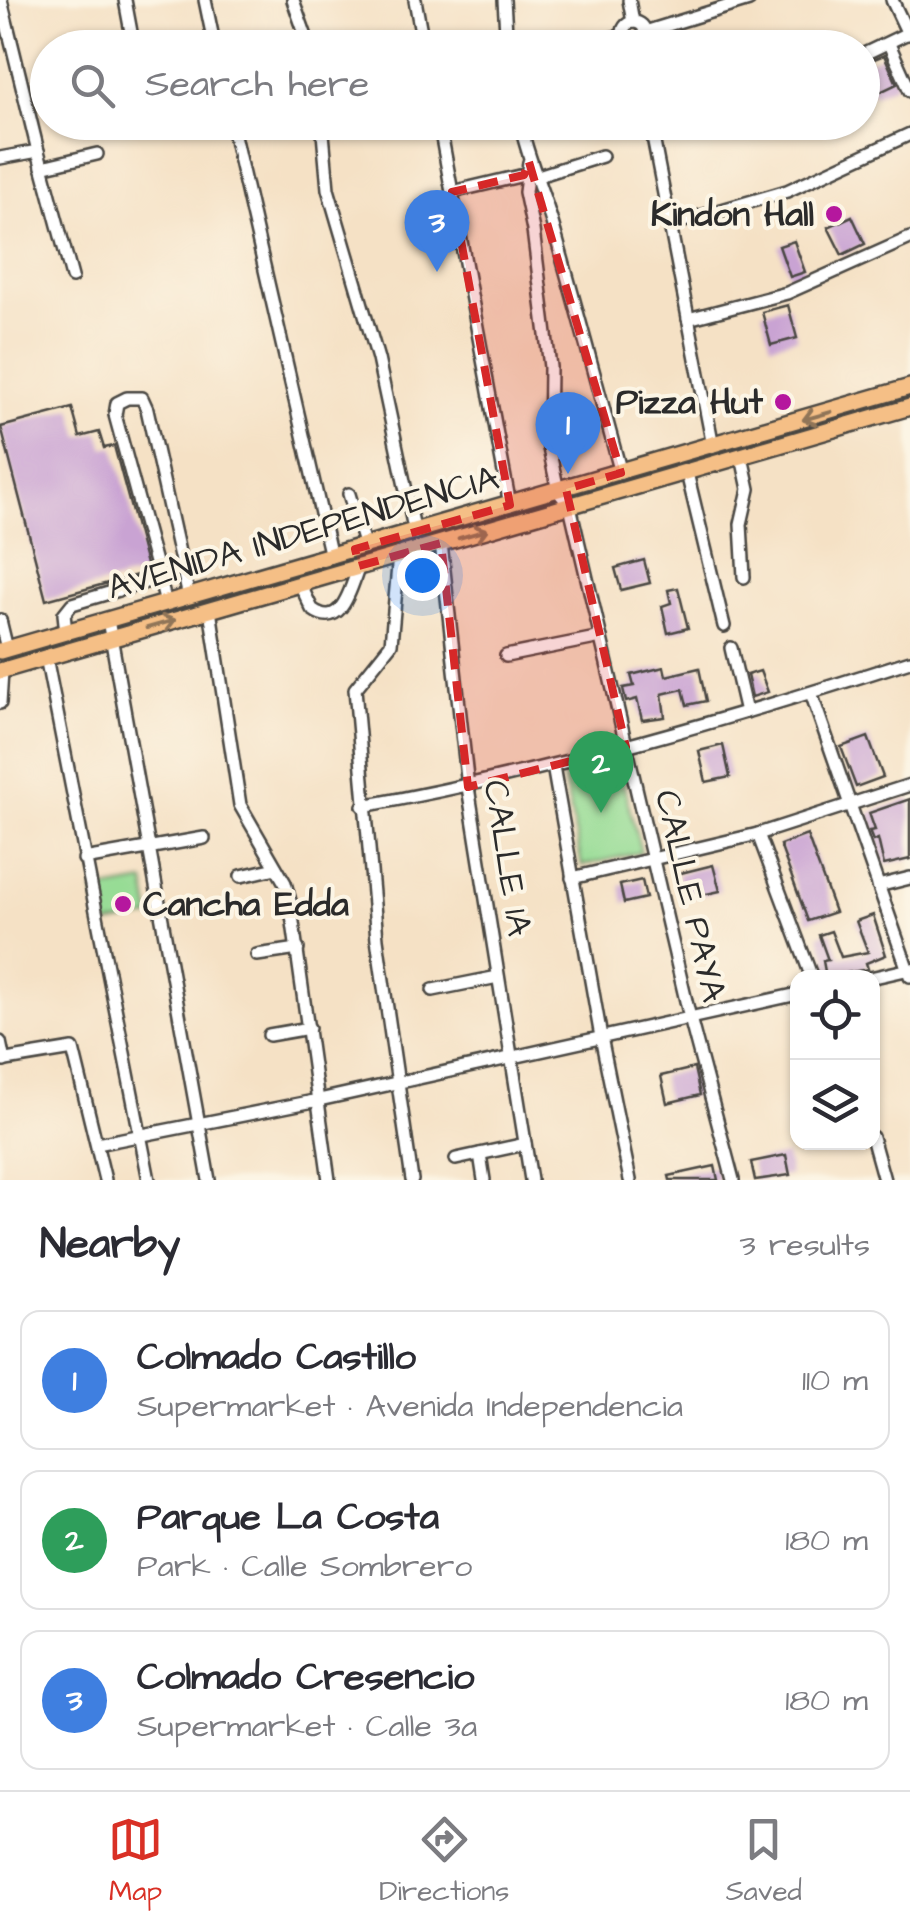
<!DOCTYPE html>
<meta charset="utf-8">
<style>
body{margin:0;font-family:"Architects Daughter",sans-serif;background:#f2f2f3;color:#2b2b33}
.controls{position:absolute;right:30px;bottom:30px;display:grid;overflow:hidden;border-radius:20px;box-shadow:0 2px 8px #0004}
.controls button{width:90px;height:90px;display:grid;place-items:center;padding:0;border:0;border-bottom:2px solid #e1e1e2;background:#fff;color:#2b2b33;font:50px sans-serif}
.you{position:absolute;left:422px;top:575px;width:35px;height:35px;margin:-25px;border:8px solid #fff;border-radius:50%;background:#1a73e8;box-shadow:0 0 0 15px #1a73e833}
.badge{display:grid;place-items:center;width:65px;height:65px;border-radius:50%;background:#d93025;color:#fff;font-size:32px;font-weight:700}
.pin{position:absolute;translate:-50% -82px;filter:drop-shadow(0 2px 5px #0008)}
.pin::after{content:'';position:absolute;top:52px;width:35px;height:30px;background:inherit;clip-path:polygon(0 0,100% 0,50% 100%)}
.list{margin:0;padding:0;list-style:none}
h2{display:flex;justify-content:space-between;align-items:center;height:130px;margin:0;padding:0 40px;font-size:42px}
h2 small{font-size:32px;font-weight:400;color:#7c7c81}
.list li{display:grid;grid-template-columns:65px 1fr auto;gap:30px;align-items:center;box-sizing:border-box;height:140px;margin:0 20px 20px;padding:0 20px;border:2px solid #e1e1e2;border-radius:20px}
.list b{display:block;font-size:38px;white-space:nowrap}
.list p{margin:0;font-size:32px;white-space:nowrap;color:#7c7c81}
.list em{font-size:32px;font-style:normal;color:#7c7c81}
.icon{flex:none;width:55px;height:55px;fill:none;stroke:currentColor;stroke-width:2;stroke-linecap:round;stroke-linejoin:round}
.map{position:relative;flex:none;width:910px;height:1180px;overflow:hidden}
.search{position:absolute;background:#fff;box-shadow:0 2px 8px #0004;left:30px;right:30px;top:30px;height:110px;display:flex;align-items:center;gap:25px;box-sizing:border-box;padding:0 35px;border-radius:55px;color:#7c7c81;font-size:38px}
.sheet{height:610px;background:#fff}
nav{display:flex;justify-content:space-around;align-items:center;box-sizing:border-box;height:140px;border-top:2px solid #e1e1e2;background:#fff;font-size:28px;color:#7c7c81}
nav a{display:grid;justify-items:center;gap:5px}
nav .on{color:#d93025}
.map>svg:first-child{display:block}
.green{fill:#97dc95;stroke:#618460;stroke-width:2.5}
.building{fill:#c9a3d3}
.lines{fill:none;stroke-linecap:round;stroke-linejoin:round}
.minor-casing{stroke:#494642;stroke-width:16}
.major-casing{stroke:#494642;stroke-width:20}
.minor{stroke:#fff;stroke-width:11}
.major{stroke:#f5bf86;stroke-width:15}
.oneway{stroke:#907558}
.marked{fill:#d62828;fill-opacity:0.2;stroke:#d62828;stroke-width:8;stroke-dasharray:20 12;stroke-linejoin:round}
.poi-dot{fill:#b5179e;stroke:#fcf5e5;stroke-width:4}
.labels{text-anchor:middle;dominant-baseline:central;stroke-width:8;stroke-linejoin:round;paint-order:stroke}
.poi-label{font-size:35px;font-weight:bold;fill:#2b2b2b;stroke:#fcf5e5;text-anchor:end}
.street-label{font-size:35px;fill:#2b2b2b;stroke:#fcf5e5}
</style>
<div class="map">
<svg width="910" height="1180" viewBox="0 0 910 1180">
<rect width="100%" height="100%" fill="#fcf5e5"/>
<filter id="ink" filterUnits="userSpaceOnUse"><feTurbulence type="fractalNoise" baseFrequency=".01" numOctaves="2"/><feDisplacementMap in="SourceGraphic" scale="20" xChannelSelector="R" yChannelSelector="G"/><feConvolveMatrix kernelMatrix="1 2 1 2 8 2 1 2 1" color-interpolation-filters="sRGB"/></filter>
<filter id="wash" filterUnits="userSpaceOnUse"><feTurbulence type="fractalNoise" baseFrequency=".0048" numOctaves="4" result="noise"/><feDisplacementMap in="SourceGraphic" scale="40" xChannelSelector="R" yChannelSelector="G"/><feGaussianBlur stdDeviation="2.25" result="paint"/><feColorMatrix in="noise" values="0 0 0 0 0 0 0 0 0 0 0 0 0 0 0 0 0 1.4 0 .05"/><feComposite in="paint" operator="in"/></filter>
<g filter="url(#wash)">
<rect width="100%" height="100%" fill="#f5e1c5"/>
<g class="green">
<path d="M617 761 641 852 582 866 563 774Z"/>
<path d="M145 882 151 917 101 926 94 891Z"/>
</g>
<g id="blocks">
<g class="building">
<path d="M884 55 897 84 874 95 862 76V64Z"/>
<path d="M852 216 865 244 842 255 828 227Z"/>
<path d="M794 241 805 272 790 277 779 246Z"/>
<path d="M788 305 797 338 771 345 762 312Z"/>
<path d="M72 408 80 437 99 432 104 448 114 446 148 572 46 600 1 427Z"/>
<path d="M644 560 650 583 621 590 615 568Z"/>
<path d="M678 588 688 628 668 633 662 606 671 603 668 590Z"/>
<path d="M664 667 666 676 699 668 706 701 687 705 683 689 662 694 665 717 642 720 637 699 626 702 623 688 634 686 631 675Z"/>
<path d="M760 671 768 692 752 697 747 675Z"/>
<path d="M868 737 883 777 856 787 841 747Z"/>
<path d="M723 745 730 777 706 782 699 751Z"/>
<path d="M910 799V859L884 865 878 839 873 841 869 831 875 830 869 813Z"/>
<path d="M807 835 835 912 808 921 780 845Z"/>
<path d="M713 865 720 891 684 899 677 874Z"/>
<path d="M642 880 646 898 624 903 620 885Z"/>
<path d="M873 915 886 955 866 963 868 969 826 977 823 961 828 960 819 935 831 931 841 957 868 952 856 921Z"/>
<path d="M694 1068 700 1095 667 1103 661 1076Z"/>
<path d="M786 1155 790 1175 755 1180 751 1162Z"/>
<path d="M715 1166 718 1180H670L669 1176Z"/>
</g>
</g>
</g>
<g filter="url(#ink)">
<use href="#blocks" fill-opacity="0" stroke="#494642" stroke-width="2.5"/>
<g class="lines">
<defs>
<g id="minor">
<path d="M125 0 134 48"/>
<path d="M205 0 215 48"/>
<path d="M293 0 310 48"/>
<path d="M415 0 424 48"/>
<path d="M504 0 507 48"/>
<path d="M629 0 633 22"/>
<path d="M892 0 908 34"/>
<circle cx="634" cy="33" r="11"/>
<path d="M645 32 749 0"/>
<path d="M598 40 623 36"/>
<path d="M889 44 910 91"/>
<path d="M862 55 910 32"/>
<path d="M231 122 331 557"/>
<path d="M322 122 328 189 378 359 415 533"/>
<path d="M439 122 510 505"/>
<path d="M520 122C528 161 545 195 555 233 578 313 599 393 621 473"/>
<path d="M650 122 713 446"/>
<path d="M652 131 688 122"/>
<path d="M38 151 72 277"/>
<path d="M0 158 38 151 1 0"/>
<path d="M529 162 525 192 533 230 550 367 549 448 558 491 570 506 690 1018 733 1180"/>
<path d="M42 167 97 154"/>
<path d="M535 177 602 156"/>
<path d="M452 192 524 175"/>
<path d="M670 225 787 191 910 134"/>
<path d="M688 319 787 293 910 238"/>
<path d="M742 457 749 489 741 524 744 577"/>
<path d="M687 473 724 626"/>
<path d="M349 494 365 547"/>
<path d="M441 543 468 787 531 1180"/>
<path d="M399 555 391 644 355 689 377 939 412 1180"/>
<path d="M300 584 312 609C342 631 351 587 359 566"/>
<path d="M166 603 115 415 117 403 127 398H142L147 409 189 597"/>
<path d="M210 610 240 805 285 883 290 901 329 1180"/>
<path d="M0 620 7 649"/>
<path d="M108 620 209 1180"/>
<path d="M66 632 64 614 72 604 159 578"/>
<path d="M731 648 746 712"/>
<path d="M506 656 601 637"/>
<path d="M46 657 149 1180"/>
<path d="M811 693 910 976"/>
<path d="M0 703 2 671"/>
<path d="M553 766 601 1037 630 1180"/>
<path d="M363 806C549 772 730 719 910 661"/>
<path d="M758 834 812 978"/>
<path d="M84 859 204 838"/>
<path d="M241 876 276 868"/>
<path d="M572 878 758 834 910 785"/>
<path d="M878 886 910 878"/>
<path d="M257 955 298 949"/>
<path d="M870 978 910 969"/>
<path d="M433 990 498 977"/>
<path d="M269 1035 309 1028"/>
<path d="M0 1042 4 1061"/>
<path d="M0 1061 73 1049 105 1180"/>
<path d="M872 1137 884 1180"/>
<path d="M97 1144 319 1100 798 994"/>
<path d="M480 1154 484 1180"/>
<path d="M456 1159 525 1144"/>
</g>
<g id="major">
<path d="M0 651 910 387"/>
<path d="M0 671 910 407"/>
</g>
</defs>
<use href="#minor" class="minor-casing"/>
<use href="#major" class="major-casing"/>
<use href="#minor" class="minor"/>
<use href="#major" class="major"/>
</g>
<defs><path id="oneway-shaft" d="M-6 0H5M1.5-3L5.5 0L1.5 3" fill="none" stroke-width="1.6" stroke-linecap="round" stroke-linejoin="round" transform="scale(2.5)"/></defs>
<g class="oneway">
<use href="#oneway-shaft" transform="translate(817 416) rotate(164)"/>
<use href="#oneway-shaft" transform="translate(473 534) rotate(-16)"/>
<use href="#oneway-shaft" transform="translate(161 624) rotate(-16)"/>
</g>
</g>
<path class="marked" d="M529 162 621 473 566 489 626 747 468 787 441 543 359 566 355 549 510 505 452 192 524 175Z"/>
<g class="poi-dot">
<circle cx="834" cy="214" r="10"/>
<circle cx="783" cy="402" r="10"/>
<circle cx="123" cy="904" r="10"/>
</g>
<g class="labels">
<g class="poi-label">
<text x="814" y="214">Kindon Hall</text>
<text x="763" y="402">Pizza Hut</text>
<text x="143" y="904" text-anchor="start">Cancha Edda</text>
</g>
<g class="street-label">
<text transform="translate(303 533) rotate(-16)">AVENIDA INDEPENDENCIA</text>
<text transform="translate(507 858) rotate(81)">CALLE 1A</text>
<text transform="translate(690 896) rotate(77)">CALLE PAYA</text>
</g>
</g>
</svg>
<div class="controls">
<button><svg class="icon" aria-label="locate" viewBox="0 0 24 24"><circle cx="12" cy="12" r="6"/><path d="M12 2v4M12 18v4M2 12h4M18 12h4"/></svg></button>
<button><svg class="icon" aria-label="layers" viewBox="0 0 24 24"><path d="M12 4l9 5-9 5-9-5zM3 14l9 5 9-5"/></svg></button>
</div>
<div class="you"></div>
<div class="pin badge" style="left:568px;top:474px;background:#3f7fe0">1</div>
<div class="pin badge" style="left:601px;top:813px;background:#2e9e5b">2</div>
<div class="pin badge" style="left:437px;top:272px;background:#3f7fe0">3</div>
<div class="search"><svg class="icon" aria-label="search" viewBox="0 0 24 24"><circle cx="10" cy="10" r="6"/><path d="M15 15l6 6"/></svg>Search here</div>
</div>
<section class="sheet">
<h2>Nearby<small>3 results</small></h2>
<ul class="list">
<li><span class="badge" style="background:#3f7fe0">1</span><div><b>Colmado Castillo</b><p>Supermarket · Avenida Independencia</p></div><em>110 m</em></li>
<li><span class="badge" style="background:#2e9e5b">2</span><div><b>Parque La Costa</b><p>Park · Calle Sombrero</p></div><em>180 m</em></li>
<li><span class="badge" style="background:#3f7fe0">3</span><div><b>Colmado Cresencio</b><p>Supermarket · Calle 3a</p></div><em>180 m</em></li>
</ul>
</section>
<nav>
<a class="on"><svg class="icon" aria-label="map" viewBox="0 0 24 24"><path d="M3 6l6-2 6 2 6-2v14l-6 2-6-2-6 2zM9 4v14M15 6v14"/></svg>Map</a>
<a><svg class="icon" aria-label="directions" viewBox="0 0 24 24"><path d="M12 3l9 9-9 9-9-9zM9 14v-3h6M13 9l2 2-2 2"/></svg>Directions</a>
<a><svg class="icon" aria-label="saved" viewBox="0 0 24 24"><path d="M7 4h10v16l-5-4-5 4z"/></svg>Saved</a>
</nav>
